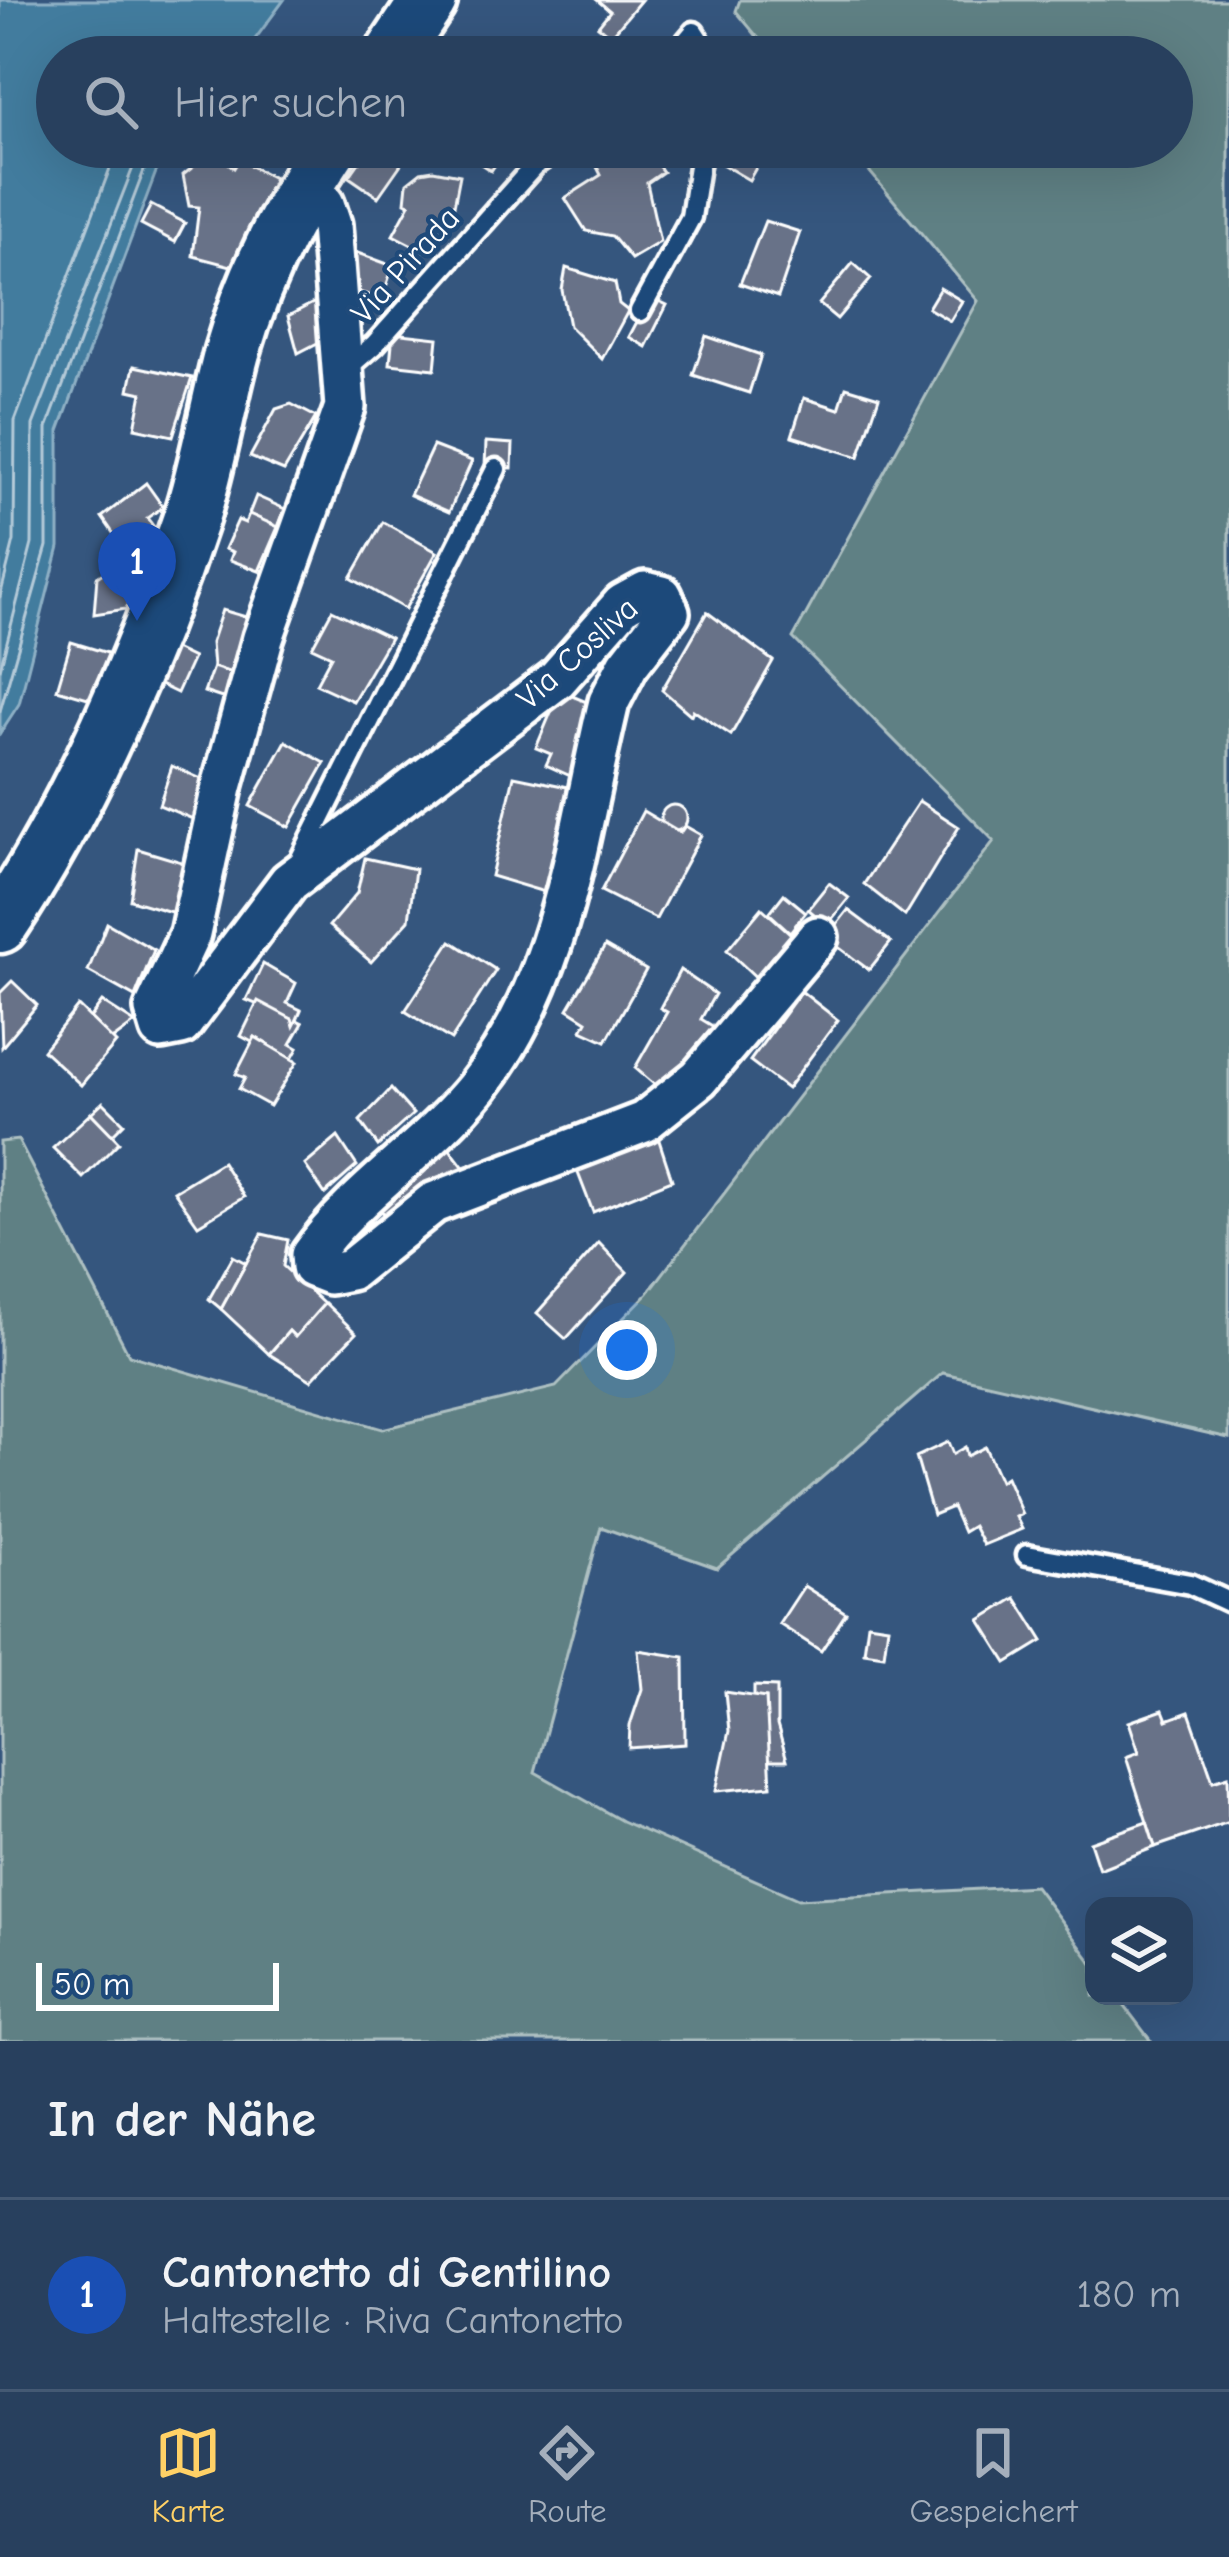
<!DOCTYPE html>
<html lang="de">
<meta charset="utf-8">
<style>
body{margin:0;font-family:"Comic Neue",sans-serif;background:#304764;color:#f1f3f6}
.controls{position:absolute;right:36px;bottom:36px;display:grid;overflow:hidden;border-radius:24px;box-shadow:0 12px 48px #0002}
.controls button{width:108px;height:108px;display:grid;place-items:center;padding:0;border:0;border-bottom:3px solid #445973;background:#28405e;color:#f1f3f6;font:60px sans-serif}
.scale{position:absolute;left:36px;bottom:30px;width:243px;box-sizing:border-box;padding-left:12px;border:6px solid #fff;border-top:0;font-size:33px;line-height:42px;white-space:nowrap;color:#fff;-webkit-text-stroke:9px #1f4a7a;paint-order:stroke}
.you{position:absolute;left:627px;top:1350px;width:42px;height:42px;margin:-30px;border:9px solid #fff;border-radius:50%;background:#1a73e8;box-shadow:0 0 0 18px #1a73e833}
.badge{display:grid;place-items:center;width:78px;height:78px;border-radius:50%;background:#ffd166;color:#fff;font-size:39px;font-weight:700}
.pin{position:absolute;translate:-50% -99px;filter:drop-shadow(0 3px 6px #0008)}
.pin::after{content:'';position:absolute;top:63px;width:42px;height:36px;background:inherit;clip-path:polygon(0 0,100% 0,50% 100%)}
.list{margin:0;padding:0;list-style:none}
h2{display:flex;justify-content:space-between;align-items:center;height:156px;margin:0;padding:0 48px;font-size:51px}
h2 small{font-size:39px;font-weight:400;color:#a5afbc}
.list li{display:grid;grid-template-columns:78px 1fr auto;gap:36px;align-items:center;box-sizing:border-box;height:192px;padding:0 48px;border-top:3px solid #445973}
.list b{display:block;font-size:45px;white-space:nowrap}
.list p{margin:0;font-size:39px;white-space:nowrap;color:#a5afbc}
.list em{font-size:39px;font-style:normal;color:#a5afbc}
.icon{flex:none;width:66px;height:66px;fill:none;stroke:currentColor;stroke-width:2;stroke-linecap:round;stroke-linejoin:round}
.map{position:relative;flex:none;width:1229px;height:2041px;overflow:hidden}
.search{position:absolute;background:#28405e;box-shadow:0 12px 48px #0002;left:36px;right:36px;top:36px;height:132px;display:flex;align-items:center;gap:30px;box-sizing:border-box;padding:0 42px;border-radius:66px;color:#a5afbc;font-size:45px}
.sheet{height:348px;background:#28405e}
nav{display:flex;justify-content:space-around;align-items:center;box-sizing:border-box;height:168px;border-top:3px solid #445973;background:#28405e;font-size:33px;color:#a5afbc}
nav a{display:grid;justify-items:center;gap:6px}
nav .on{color:#ffd166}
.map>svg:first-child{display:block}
.green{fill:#5e8084;stroke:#aec0c2;stroke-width:3}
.water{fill:#437b9e;stroke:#8eb0c5;stroke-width:3}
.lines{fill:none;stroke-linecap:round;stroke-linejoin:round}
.shore{stroke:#b4cad8;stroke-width:3}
.building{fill:#687288;stroke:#fff;stroke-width:3}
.service-casing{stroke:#fff;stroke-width:27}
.minor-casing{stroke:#fff;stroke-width:48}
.secondary-casing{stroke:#fff;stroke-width:63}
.service{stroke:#1f4a7a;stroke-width:18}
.minor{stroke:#1f4a7a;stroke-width:39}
.secondary{stroke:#1f4a7a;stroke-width:54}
.labels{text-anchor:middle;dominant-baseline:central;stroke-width:9;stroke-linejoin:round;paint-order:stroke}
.street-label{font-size:33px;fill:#fff;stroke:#1f4a7a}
</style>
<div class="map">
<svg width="1229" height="2041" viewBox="0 0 1229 2041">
<rect width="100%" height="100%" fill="#35567e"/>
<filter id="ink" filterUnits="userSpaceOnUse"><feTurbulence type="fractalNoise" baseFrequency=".00833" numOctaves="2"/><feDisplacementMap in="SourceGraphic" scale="24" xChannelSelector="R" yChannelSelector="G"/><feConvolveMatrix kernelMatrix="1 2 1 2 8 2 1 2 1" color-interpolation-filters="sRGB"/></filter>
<g filter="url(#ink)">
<path class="green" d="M740 0H1229V1438L943 1373 717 1568 601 1527 535 1772 622 1821 798 1899 1035 1886 1094 1965V1996H1117L1151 2041H0V1142L18 1140 129 1355 382 1429 556 1387 648 1293 994 841 793 638 978 301 849 147H1172V57H774L736 11Z"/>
<path class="water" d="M0 0H284L242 57H57V147H174L156 172 59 431V547L19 704 0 733Z"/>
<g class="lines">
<g class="shore">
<path d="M0 597 14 541 15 421 118 147"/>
<path d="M0 669 32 544 33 425 141 147"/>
<path d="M0 711 47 546V428L145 168 159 147"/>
</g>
</g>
<g class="building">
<path d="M597 0H641L611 36 598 26 610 11Z"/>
<path d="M370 147H390L406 157 378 197 349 177Z"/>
<path d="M475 147H507L491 171 469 156Z"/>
<path d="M614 147H645L663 172 647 183 660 242 631 259 612 236 586 231 565 198 601 175 594 161Z"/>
<path d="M721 147H768L749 180 720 163 725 154Z"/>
<path d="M218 154 234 168 239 160 274 178 231 266 193 256 199 207 189 206 183 175 208 155Z"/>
<path d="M433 170 460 175 453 211 424 251 393 235 410 204 405 202 407 183 421 172Z"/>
<path d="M151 205 185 223 175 242 141 224Z"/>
<path d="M765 221 800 232 778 297 740 284Z"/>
<path d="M352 251 393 266 382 299 338 286Z"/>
<path d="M853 263 871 279 837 319 819 304Z"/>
<path d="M566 268 615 283 619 304 628 311 602 359 569 326 562 290Z"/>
<path d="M940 288 962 301 950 321 928 308Z"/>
<path d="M650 297 667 305 646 347 629 337Z"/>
<path d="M319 300 325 339 298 353 288 316Z"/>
<path d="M393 333 438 338 435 369 390 364Z"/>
<path d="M706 336 761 355 749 393 693 375Z"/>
<path d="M134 366 192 378 173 436 135 428 142 393 129 390Z"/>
<path d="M846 387 879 397 859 457 792 436 804 398 839 409Z"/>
<path d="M291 404 316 417 284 471 250 457 276 409Z"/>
<path d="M486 442 513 444 512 468 485 467Z"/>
<path d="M433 446 472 461 449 512 410 495Z"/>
<path d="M146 483 163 507 147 518 157 531 127 553 102 517Z"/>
<path d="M256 496 285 509 278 527 249 514Z"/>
<path d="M249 514 278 527 259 571 230 560 233 552 225 549 238 520 245 523Z"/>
<path d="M383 522 437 552 405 609 351 578Z"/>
<path d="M137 551 148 556 126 609 94 614 97 577Z"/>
<path d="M222 610 253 619 234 674 213 667 211 643Z"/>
<path d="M332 610 390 638 353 701 316 684 331 656 312 647Z"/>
<path d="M707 612 773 661 731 735 693 710 691 715 662 690Z"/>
<path d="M71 642 114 655 98 701 57 689Z"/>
<path d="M162 643 193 658 177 693 146 678Z"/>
<path d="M213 667 234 674 225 699 204 692Z"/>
<path d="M560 691 594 705 580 738 590 743 575 778 546 765 551 754 536 748Z"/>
<path d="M286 741 325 763 289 827 250 806Z"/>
<path d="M172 766 206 781 195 820 159 805Z"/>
<path d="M514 776 577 789 551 894 491 876Z"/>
<path d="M919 801 959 827 905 916 864 884Z"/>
<circle cx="674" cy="818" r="13"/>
<path d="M643 811 680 833 685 826 701 835 656 919 601 891Z"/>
<path d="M138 849 185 863 178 914 130 900Z"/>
<path d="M365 858 415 869 409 920 371 962 329 926 357 893Z"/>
<path d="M829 883 849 898 827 925 808 909Z"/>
<path d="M784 894 806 912 790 932 769 913Z"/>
<path d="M762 908 792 935 780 950 786 954 762 983 727 950Z"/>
<path d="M848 910 891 942 869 970 826 938Z"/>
<path d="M107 923 154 950 135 997 88 971Z"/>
<path d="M451 941 496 970 451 1040 405 1011Z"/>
<path d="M605 946 646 970 606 1041 582 1030 587 1021 568 1009Z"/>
<path d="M263 964 296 983 287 1003 301 1010 294 1026 292 1019 246 1000Z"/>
<path d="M680 970 715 994 701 1019 724 1033 663 1092 635 1068 667 1012 660 1008Z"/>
<path d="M12 981 37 1005 2 1047 0 993Z"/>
<path d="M801 991 838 1020 787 1089 750 1061Z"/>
<path d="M258 1001 292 1019 294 1026 297 1020 303 1023 291 1044 298 1048 292 1059 255 1037 252 1042 241 1036Z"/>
<path d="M102 1002 135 1023 112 1040 90 1018Z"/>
<path d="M78 1006 116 1043 81 1085 43 1050Z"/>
<path d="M255 1037 297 1062 270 1106 239 1089 245 1078 236 1074Z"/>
<path d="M391 1089 413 1114 378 1146 360 1121Z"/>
<path d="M103 1102 124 1123 112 1135 91 1113Z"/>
<path d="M91 1113 119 1142 83 1178 53 1148Z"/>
<path d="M654 1125 672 1180 593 1212 573 1160Z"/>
<path d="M440 1136 465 1169 453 1183 387 1219 375 1203Z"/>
<path d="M338 1137 357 1166 325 1194 305 1165Z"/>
<path d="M222 1162 244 1197 198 1225 174 1191Z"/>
<path d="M262 1234 288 1240 283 1266 324 1304 295 1337 289 1331 269 1354 221 1309Z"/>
<path d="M599 1243 627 1272 566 1339 537 1313Z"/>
<path d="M233 1256 246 1263 221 1309 209 1299Z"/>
<path d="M325 1303 356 1333 311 1380 269 1354 289 1331 295 1337Z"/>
<path d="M948 1442 953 1454 965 1447 967 1456 985 1447 1000 1481 1006 1477 1022 1514 1016 1517 1022 1529 983 1545 973 1526 963 1532 952 1507 933 1515 916 1457Z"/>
<path d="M804 1586 846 1613 821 1651 779 1624Z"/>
<path d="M1016 1598 1043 1641 1007 1663 980 1620Z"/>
<path d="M868 1623 888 1626 884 1655 864 1652Z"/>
<path d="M638 1650 684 1657 685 1744 629 1748 630 1725 642 1689Z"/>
<path d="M754 1686 777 1687V1725L787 1760H767L766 1698H754Z"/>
<path d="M725 1692 766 1698 771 1786 716 1791 729 1731Z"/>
<path d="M1163 1710 1167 1720 1189 1712 1213 1781 1228 1776 1229 1822 1155 1847 1126 1757 1139 1752 1129 1722Z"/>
<path d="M1147 1822 1155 1847 1099 1869 1090 1842Z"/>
</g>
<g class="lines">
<defs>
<g id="service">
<path d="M673 57 694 32 710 57"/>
<path d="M640 311 691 217 702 147"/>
<path d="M346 369 375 344 536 164 561 147"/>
<path d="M299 862 496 469"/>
<path d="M1027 1555 1190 1584 1229 1602"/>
</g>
<path id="minor" d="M307 185 324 204 331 225 345 407 263 638 222 787 190 934 155 1009 161 1029 181 1025 289 882 557 679 623 604 645 592 662 596 669 612 628 665 609 702C577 833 564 978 477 1087 427 1149 354 1193 311 1255L312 1267 330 1274 350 1270 433 1203 644 1122 699 1078 818 937"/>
<g id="secondary">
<path d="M391 57 429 0"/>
<path d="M0 925C77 811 147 652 190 521 208 466 217 408 232 352 253 279 288 210 330 147"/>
</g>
</defs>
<use href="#service" class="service-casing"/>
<use href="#minor" class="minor-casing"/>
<use href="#secondary" class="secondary-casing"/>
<use href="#service" class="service"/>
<use href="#minor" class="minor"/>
<use href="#secondary" class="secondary"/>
</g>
</g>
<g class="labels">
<g class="street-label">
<text transform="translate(405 265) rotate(-48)">Via Pirada</text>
<text transform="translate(577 653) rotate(-42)">Via Cosliva</text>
</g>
</g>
</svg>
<div class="controls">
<button><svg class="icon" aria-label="layers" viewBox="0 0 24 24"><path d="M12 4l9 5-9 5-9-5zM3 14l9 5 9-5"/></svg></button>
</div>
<div class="scale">50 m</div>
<div class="you"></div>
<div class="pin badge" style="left:137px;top:621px;background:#1a4fb4">1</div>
<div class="search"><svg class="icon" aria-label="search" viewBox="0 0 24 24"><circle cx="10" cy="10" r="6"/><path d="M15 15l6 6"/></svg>Hier suchen</div>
</div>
<section class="sheet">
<h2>In der Nähe<small></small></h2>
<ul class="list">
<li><span class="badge" style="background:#1a4fb4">1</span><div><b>Cantonetto di Gentilino</b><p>Haltestelle · Riva Cantonetto</p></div><em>180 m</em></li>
</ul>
</section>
<nav>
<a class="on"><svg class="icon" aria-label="map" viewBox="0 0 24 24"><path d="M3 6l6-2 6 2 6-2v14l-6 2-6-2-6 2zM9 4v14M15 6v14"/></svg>Karte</a>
<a><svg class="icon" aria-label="directions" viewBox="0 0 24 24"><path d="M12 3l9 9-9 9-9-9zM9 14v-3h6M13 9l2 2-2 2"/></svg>Route</a>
<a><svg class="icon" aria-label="saved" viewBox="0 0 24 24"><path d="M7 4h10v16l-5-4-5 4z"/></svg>Gespeichert</a>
</nav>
